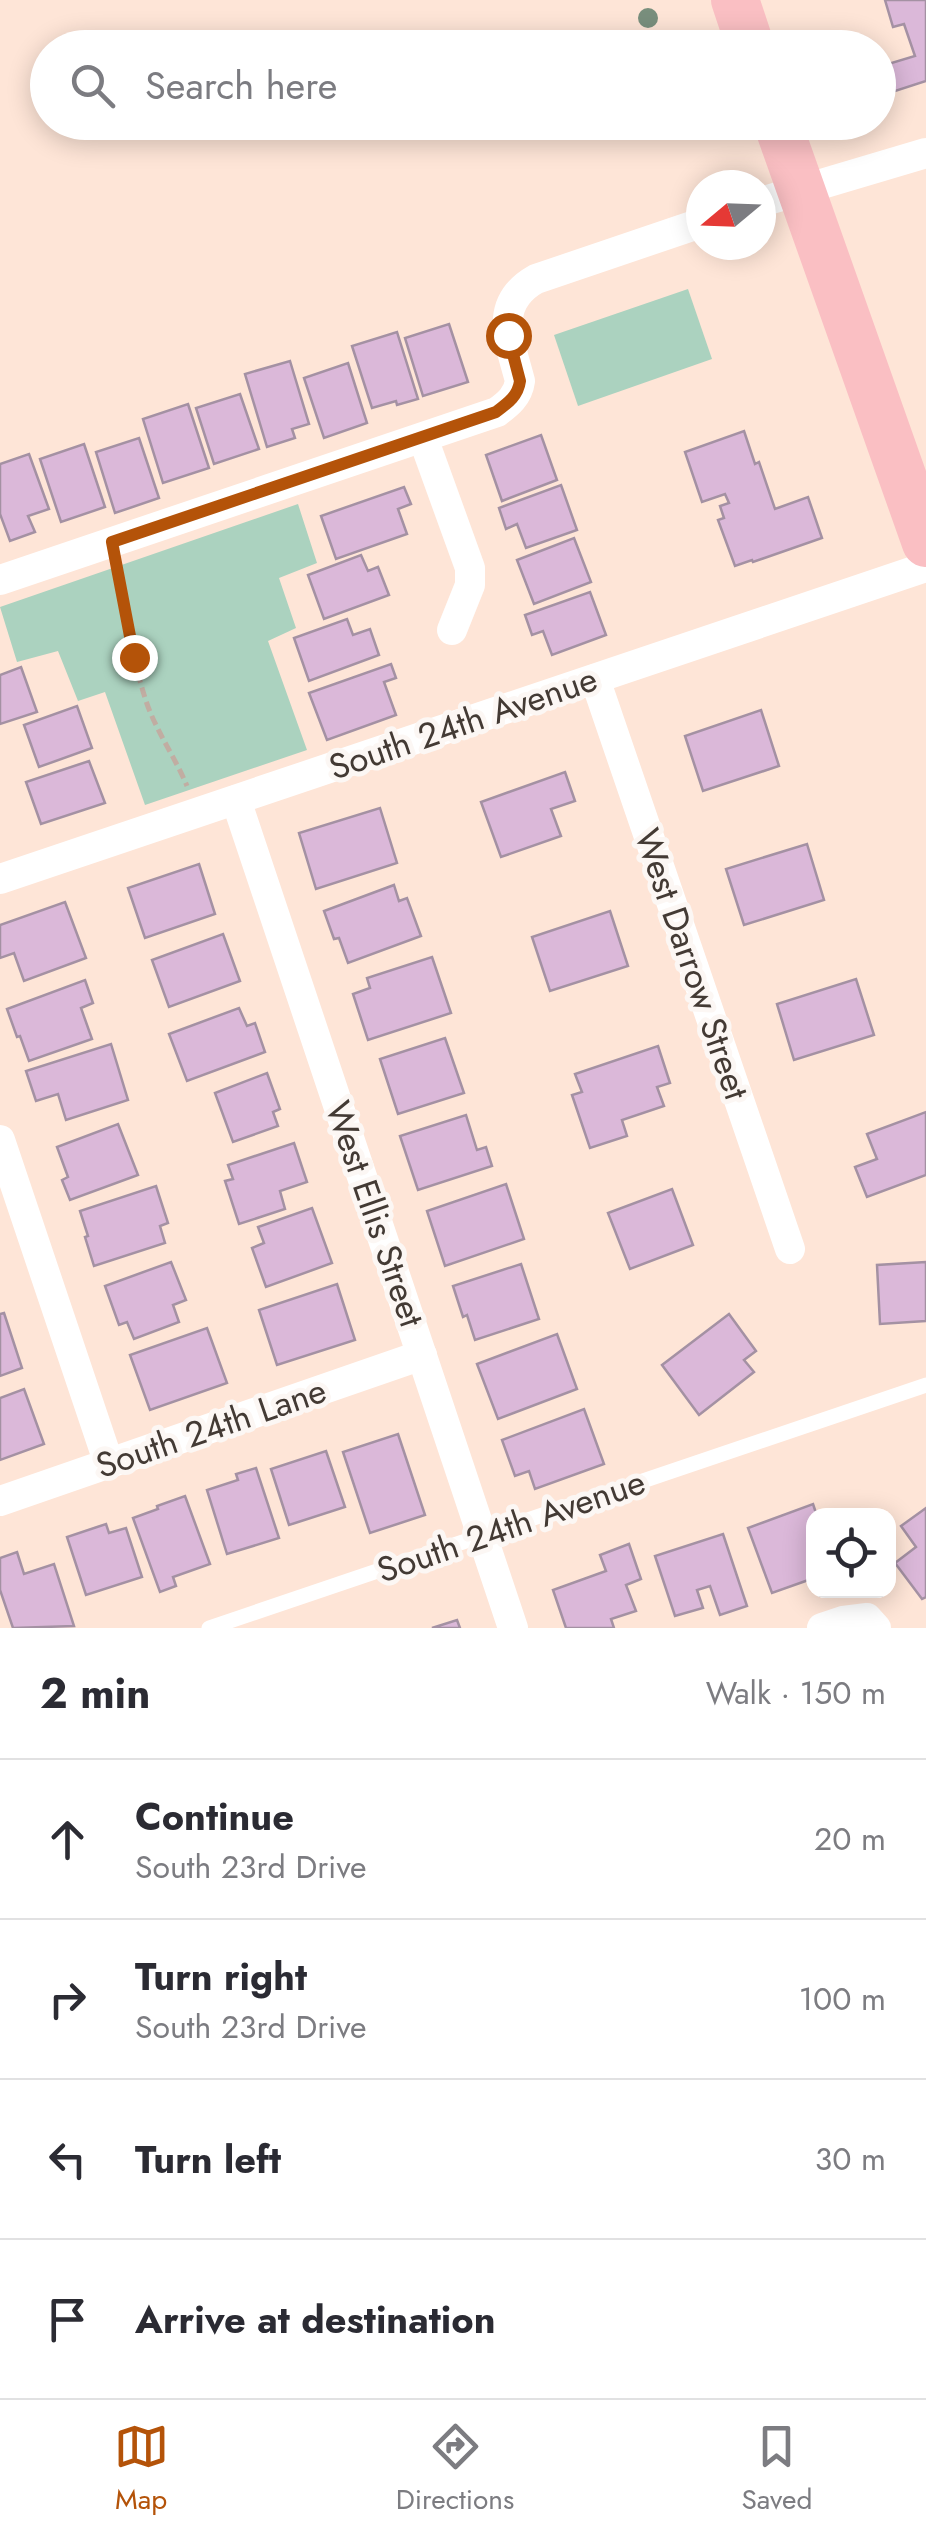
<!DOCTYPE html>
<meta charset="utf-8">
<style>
body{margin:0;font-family:Jost,sans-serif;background:#f2f2f3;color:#2b2b33}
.controls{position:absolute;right:30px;bottom:30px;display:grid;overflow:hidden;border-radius:20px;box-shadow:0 5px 25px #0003}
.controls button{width:90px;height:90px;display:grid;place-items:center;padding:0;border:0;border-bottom:2px solid #e1e1e2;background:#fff;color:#2b2b33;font:50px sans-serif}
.compass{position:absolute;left:686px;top:170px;width:90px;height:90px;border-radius:50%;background:#fff;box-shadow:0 5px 25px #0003;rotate:251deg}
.stop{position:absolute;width:30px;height:30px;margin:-22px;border:8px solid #b45309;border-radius:50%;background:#fff}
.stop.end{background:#b45309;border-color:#fff;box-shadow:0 2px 10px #0008}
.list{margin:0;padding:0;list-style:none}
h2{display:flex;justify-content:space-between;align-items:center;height:130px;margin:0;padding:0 40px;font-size:42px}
h2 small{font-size:32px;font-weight:400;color:#7c7c81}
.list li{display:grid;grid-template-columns:65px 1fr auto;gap:30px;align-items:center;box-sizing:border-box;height:160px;padding:0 40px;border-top:2px solid #e1e1e2}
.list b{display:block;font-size:38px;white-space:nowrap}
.list p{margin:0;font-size:32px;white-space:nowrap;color:#7c7c81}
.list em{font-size:32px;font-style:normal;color:#7c7c81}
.icon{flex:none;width:55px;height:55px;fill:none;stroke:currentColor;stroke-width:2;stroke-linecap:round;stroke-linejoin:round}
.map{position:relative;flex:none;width:926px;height:1628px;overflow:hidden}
.search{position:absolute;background:#fff;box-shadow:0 5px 25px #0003;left:30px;right:30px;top:30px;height:110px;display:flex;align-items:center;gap:25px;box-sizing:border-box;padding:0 35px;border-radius:55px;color:#7c7c81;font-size:38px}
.sheet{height:770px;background:#fff}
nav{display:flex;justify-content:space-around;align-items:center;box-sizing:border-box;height:140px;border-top:2px solid #e1e1e2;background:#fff;font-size:28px;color:#7c7c81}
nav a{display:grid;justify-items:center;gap:5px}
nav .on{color:#b45309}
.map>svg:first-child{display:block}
.green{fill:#abd2bf}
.building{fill:#dbb8d9;stroke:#a491a3;stroke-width:2.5}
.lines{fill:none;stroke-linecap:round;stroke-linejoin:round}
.path{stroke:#c1ada2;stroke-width:5;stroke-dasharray:10 5;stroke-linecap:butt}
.service{stroke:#fff;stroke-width:15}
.minor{stroke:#fff;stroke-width:30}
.primary{stroke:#fabfc3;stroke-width:48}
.tree{fill:#798f7d}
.route{stroke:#b45309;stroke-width:12}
.labels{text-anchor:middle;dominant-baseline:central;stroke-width:10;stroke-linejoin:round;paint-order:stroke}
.street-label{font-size:35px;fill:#433a34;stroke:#fcf7f4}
</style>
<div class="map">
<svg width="926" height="1628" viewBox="0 0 926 1628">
<rect width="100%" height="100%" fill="#fee5d7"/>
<g class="green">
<path d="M688 289 712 359 578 406 554 335Z"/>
<path d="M298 504 317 563 279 578 296 628 268 641 307 750 145 805 105 692 78 701 58 651 17 662 0 607Z"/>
</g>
<g class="building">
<path d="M885 0H926V81L886 94 878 67 915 56 904 24 893 27Z"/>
<path d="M449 324 468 382 423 396 405 338Z"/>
<path d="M397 332 418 399 397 405 396 401 372 408 352 346Z"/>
<path d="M290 361 309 424 292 429 295 438 267 447 245 374Z"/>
<path d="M348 363 367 423 324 438 304 378Z"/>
<path d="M240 394 259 449 214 464 196 408Z"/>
<path d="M188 404 209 468 163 483 143 419Z"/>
<path d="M744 431 755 464 759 462 775 509 808 497 822 538 753 562 752 560 735 566 718 520 724 518 720 506 729 503 725 494 702 502 685 452Z"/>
<path d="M541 435 557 480 502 501 486 455Z"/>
<path d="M139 438 159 498 115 513 96 452Z"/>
<path d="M84 444 105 507 61 522 40 459Z"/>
<path d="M29 454 49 509 28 516 35 532 10 541 0 514V464Z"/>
<path d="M561 485 577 530 526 548 517 524 506 529 499 508Z"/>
<path d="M404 487 411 504 398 509 407 534 336 559 321 516Z"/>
<path d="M574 538 591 582 534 604 517 560Z"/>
<path d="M361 555 368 571 378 567 389 595 324 619 308 575Z"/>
<path d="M590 592 606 635 552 655 543 631 532 635 525 615Z"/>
<path d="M347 619 353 635 370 629 379 655 309 681 294 638Z"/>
<path d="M391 664 396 678 384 682 396 715 327 740 309 693Z"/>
<path d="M21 667 37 712 0 724V675Z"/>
<path d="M77 706 92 748 39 767 24 725Z"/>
<path d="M761 710 779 766 703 791 685 736Z"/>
<path d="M89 761 105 803 41 824 26 782Z"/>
<path d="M565 772 575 801 551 809 561 836 501 857 481 802Z"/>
<path d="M380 808 397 863 316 889 299 833Z"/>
<path d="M807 844 824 900 744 925 726 869Z"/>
<path d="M199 864 215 914 145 938 128 888Z"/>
<path d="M394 885 399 901 407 898 421 936 348 963 339 938 334 939 324 911Z"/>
<path d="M65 902 86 958 24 981 14 953 0 958V925Z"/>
<path d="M610 911 628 966 550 991 532 937Z"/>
<path d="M223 934 240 981 169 1007 152 960Z"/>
<path d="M432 957 451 1013 368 1040 353 994 370 988 367 978Z"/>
<path d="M856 979 874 1035 794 1060 777 1004Z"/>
<path d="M85 980 93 1003 81 1008 92 1039 29 1061 20 1036 17 1037 7 1009Z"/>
<path d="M239 1008 247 1026 255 1023 265 1052 187 1081 169 1034Z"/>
<path d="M445 1038 464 1093 398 1114 380 1059Z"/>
<path d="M111 1044 128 1100 66 1120 58 1094 36 1101 26 1071Z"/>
<path d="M658 1046 670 1083 657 1087 664 1106 622 1120 627 1136 590 1148 572 1095 582 1092 575 1074Z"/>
<path d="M267 1073 280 1109 273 1112 278 1126 233 1142 215 1093Z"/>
<path d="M926 1112V1175L867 1197 855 1167 877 1159 867 1134Z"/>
<path d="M466 1115 477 1150 486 1147 492 1166 418 1190 400 1136Z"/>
<path d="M118 1124 138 1175 70 1200 62 1180 68 1177 57 1147Z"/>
<path d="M294 1143 307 1182 280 1191 285 1209 239 1224 225 1181 233 1179 228 1165Z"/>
<path d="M506 1184 524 1239 445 1266 427 1211Z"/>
<path d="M156 1186 168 1223 160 1226 165 1243 94 1266 85 1237 88 1236 80 1211Z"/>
<path d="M672 1189 693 1245 630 1269 608 1213Z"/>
<path d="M312 1208 332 1263 266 1287 252 1248 264 1243 258 1227Z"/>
<path d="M171 1262 186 1300 173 1305 179 1322 134 1339 127 1322 119 1325 105 1286Z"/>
<path d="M926 1262V1321L880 1324 877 1265Z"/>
<path d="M521 1264 539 1319 475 1340 467 1315 463 1317 453 1286Z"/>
<path d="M337 1284 355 1340 277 1365 259 1310Z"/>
<path d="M4 1313 22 1368 0 1376V1314Z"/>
<path d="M729 1314 756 1351 744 1360 754 1372 699 1415 662 1365Z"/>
<path d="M207 1328 227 1383 150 1410 130 1355Z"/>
<path d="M557 1334 577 1389 498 1419 477 1364Z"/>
<path d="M24 1389 44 1444 0 1460V1398Z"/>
<path d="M584 1409 604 1464 535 1489 529 1471 515 1476 502 1440Z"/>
<path d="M398 1434 425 1515 370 1533 343 1452Z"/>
<path d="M326 1451 345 1507 289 1525 271 1469Z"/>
<path d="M256 1468 279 1538 227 1554 207 1490 238 1480 236 1474Z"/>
<path d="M185 1496 210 1564 173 1577 176 1586 160 1592 133 1518 158 1509 157 1506Z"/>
<path d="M813 1504 817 1516H814V1578L772 1593 748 1528Z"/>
<path d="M926 1508V1597L922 1599 895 1563 916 1547 901 1526Z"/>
<path d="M106 1524 109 1533 126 1528 142 1577 86 1595 67 1537Z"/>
<path d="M723 1534 747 1606 720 1615 710 1586 697 1590 703 1608 675 1616 655 1556Z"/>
<path d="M629 1544 641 1579 626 1585 636 1611 611 1619 614 1628H566L553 1590 606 1571 600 1555Z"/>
<path d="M17 1552 24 1574 54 1564 74 1626 13 1628 0 1590V1558Z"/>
<path d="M457 1620 460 1628H432Z"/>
</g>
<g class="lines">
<path class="path" d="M118 570C126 613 132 658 146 701 156 731 175 757 187 786"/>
<path class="service" d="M209 1628 926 1385"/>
<g class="minor">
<path d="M761 202 926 153"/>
<path d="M423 438 470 568V585L452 630"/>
<path d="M0 580 497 412C508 404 518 396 520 381 510 342 492 304 536 279L701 223"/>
<path d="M595 679 790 1249"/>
<path d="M236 800 513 1628"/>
<path d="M0 879 926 567"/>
<path d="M0 1140 109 1464"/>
<path d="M0 1501 422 1355"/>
<path d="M822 1628 843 1621 867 1618 876 1628"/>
</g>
<g class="primary">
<path d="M735 0 751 48"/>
<path d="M777 122 926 543"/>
</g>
</g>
<circle class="tree" cx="648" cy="18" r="10"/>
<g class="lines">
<path class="route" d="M134 657 112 542 496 412C508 403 518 396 520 381L508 335"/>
</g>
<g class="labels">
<g class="street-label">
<text transform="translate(463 723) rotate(-19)">South 24th Avenue</text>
<text transform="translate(692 964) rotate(71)">West Darrow Street</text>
<text transform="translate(375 1214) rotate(71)">West Ellis Street</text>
<text transform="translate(211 1428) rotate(-19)">South 24th Lane</text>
<text transform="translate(511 1526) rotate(-19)">South 24th Avenue</text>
</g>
</g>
</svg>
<div class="controls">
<button><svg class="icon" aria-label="locate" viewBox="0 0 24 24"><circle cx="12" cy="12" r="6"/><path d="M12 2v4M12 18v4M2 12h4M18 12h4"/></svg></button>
</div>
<svg class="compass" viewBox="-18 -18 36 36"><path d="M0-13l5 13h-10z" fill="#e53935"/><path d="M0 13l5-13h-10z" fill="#7c7c81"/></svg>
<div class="stop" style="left:508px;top:335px"></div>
<div class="stop end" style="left:134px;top:657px"></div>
<div class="search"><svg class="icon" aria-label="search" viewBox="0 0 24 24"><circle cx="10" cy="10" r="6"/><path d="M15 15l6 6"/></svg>Search here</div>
</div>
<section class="sheet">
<h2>2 min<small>Walk · 150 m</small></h2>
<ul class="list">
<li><svg class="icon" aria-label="ahead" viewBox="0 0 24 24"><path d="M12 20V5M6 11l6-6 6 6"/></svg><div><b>Continue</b><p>South 23rd Drive</p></div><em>20 m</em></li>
<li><svg class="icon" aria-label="right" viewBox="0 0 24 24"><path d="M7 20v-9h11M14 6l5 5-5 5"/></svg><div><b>Turn right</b><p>South 23rd Drive</p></div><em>100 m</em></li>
<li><svg class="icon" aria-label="left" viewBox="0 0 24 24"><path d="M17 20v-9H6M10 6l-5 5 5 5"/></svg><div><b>Turn left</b></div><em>30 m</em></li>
<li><svg class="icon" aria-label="arrive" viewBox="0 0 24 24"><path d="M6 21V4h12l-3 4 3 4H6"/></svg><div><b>Arrive at destination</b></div></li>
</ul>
</section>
<nav>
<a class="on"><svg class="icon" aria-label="map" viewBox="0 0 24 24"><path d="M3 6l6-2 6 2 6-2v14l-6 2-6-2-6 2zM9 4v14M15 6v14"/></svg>Map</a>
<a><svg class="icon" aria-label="directions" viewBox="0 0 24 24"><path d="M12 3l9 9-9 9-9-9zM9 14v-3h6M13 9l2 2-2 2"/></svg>Directions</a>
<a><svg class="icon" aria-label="saved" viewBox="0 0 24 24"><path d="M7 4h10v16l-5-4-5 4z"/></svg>Saved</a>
</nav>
